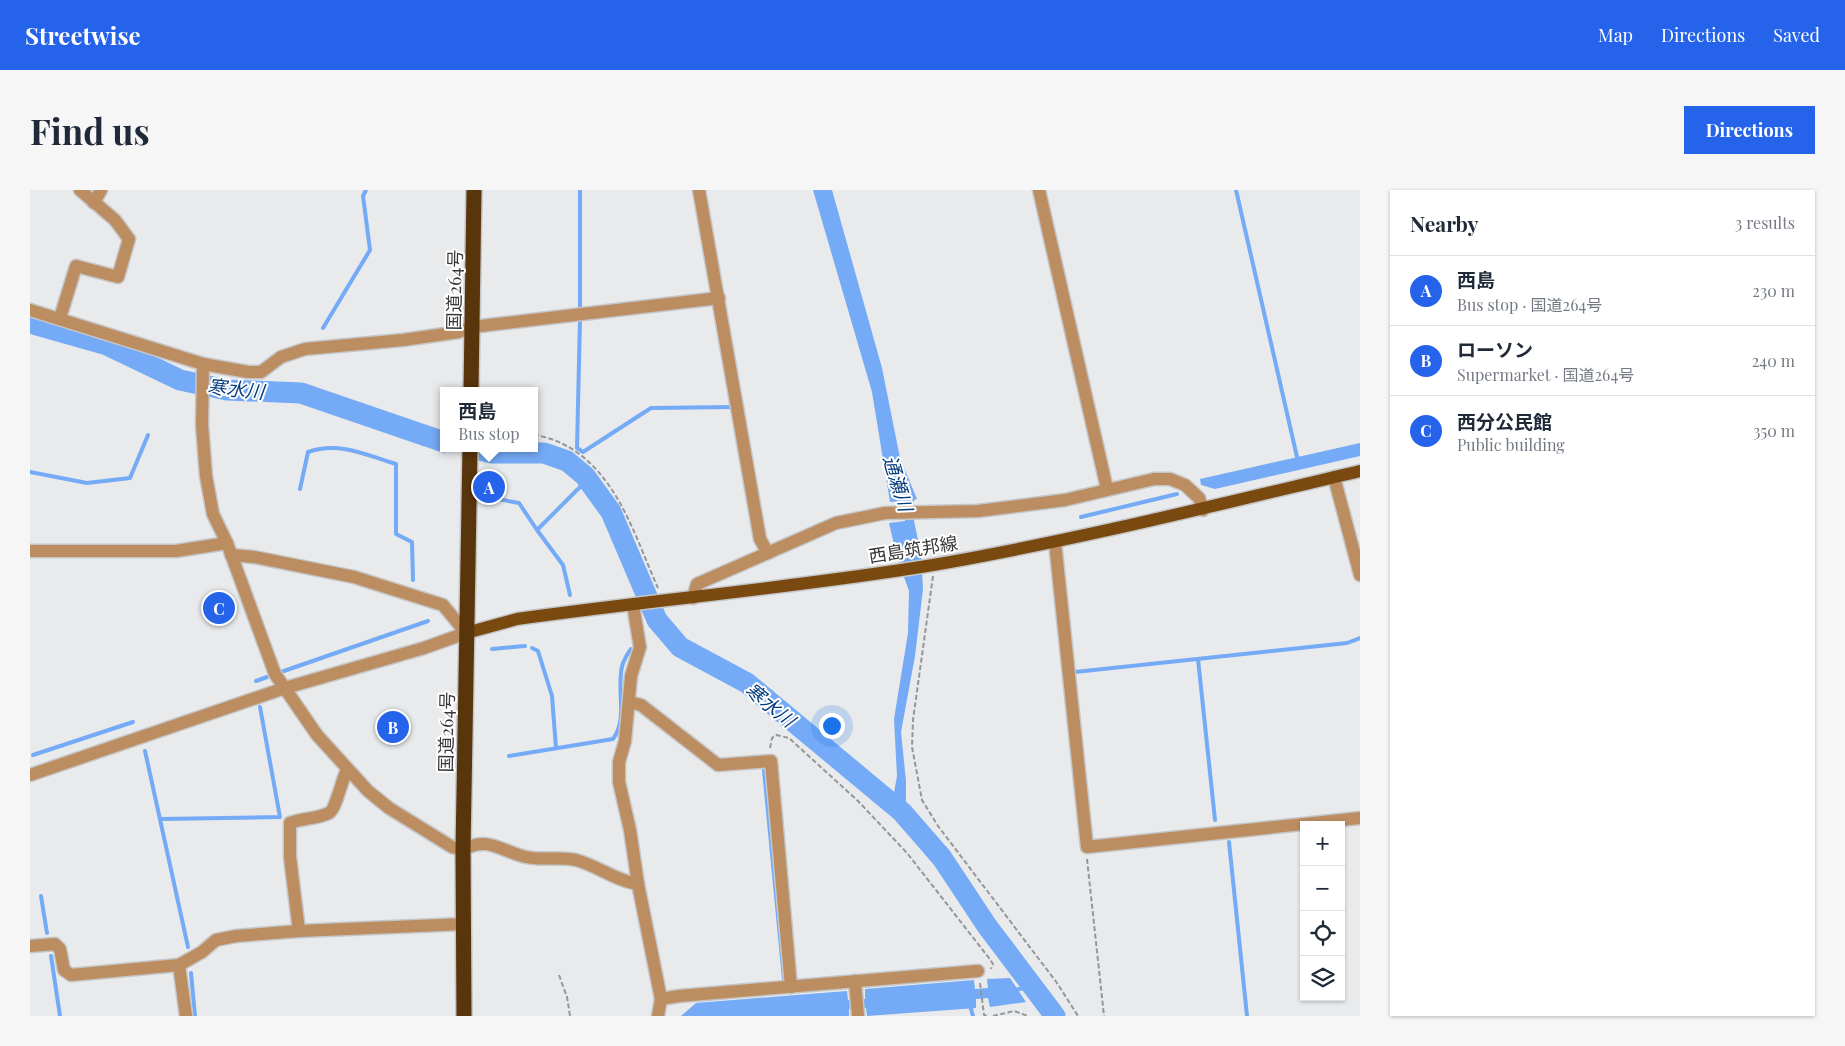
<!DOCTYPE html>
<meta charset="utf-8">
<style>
body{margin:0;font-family:"Playfair Display","Noto Sans JP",serif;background:#f6f6f7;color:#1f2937}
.controls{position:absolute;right:15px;bottom:15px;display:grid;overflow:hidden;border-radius:0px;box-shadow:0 1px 4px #0004}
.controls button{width:45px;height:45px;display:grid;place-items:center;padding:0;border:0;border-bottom:1px solid #e0e1e3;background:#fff;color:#1f2937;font:25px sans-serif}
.you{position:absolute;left:801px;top:535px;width:18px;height:18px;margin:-12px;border:4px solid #fff;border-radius:50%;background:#1a73e8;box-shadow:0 0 0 8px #1a73e833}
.badge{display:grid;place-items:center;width:32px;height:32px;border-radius:50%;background:#2563eb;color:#fff;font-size:16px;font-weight:700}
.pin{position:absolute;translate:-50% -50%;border:2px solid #fff;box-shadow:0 1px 5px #0006}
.popup{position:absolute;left:410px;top:197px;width:98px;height:65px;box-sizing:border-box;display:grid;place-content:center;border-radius:0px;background:#fff;filter:drop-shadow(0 1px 4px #0005);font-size:16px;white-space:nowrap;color:#747a83}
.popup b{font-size:19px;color:#1f2937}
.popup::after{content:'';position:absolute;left:50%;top:100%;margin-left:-10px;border:10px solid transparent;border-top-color:#fff}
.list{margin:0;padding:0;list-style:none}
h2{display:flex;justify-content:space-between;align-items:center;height:65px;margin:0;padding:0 20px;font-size:21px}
h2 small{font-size:16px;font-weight:400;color:#747a83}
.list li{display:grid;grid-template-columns:32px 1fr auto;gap:15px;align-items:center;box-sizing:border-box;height:70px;padding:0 20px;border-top:1px solid #e0e1e3}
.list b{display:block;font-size:19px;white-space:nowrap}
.list p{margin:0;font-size:16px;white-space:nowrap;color:#747a83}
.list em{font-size:16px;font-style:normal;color:#747a83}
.icon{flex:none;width:28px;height:28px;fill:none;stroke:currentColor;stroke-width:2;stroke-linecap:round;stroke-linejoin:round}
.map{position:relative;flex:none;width:1330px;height:826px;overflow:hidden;border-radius:0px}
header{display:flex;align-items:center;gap:30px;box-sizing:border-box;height:70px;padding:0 25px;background:#2563eb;color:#fff}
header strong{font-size:24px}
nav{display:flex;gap:28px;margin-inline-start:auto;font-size:18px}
.intro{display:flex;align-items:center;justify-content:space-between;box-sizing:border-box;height:120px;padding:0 30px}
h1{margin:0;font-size:35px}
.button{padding:12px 22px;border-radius:0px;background:#2563eb;color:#fff;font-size:18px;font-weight:700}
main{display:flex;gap:30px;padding:0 30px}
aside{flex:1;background:#fff;border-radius:0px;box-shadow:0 1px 4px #0004}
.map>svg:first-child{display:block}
.water{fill:#74aaf6}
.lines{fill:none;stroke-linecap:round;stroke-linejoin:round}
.stream{stroke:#74aaf6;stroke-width:4}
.river{stroke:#74aaf6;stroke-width:21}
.minor-casing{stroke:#c5c6c8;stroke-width:15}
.major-casing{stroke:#c5c6c8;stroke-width:15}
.highway-casing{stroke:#c5c6c8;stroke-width:18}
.path{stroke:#959697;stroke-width:2;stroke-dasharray:5 2.5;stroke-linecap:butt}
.minor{stroke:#bc8d60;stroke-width:12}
.major{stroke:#79490f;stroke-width:12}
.highway{stroke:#59350c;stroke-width:15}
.labels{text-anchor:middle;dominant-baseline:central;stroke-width:4;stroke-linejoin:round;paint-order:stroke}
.street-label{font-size:18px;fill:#373738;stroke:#fff}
.water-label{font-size:19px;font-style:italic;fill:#053c7e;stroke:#fff}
</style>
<header>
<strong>Streetwise</strong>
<nav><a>Map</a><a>Directions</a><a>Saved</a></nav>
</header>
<div class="intro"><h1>Find us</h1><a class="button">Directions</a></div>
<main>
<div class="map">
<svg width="1330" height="826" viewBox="0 0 1330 826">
<rect width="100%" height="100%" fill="#e8eaec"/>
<g class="water">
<path d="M783 0H802L852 178 870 268 887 309 884 310V331L891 364 893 399 885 466 871 542 876 591V614L864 603 867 586 864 529 878 443 879 401 867 367 859 333 875 331V311L860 312 842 202Z"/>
<path d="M1330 253V266L1185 299 1171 295 1170 289Z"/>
<path d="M980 788 996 812 960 817 958 808 946 809V818L837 826 836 818 819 819V826H651L666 813 817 801 818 810 835 809V799L944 790 945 799 958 798 957 789Z"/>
</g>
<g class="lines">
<g class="stream">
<path d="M550 0V120"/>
<path d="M1206 0 1267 267"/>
<path d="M550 130 547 258 553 262 621 218 705 217"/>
<path d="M293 138 340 60 333 6 336 0"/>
<path d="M0 282 57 293 100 288 118 245"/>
<path d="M270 299 278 262C309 251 336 265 366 274V344L382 352 383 390"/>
<path d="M462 308 489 313 507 340 554 293 555 286"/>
<path d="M1051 327 1147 304"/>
<path d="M507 340 533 375 540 405"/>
<path d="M502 458 508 461 522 506 526 558"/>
<path d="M462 459 495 456"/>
<path d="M1168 469 1185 630"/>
<path d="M251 482 398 431"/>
<path d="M1045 482 1317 453 1330 448"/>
<path d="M226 491 237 487"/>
<path d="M115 561 158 757"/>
<path d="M3 565 103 532"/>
<path d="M479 566 583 549C599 528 585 496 593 473 595 468 598 463 601 459"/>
<path d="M734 580 754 789"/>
<path d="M130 629 250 627 230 517"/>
<path d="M1199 652 1217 826"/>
<path d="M11 706 17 743"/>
<path d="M21 766 30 826"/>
<path d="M161 783 165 826"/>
<path d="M983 800 1004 797"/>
<path d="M941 819 943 826"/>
</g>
<g class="river">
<path d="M0 133 77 155 150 190 197 200 271 203 414 252"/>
<path d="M442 258 462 263H514L537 271 555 286 581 322 627 430 650 457 717 493 872 622 912 668 957 736 1025 826"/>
</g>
<defs>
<g id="minor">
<path d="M669 0 730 349 738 363"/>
<path d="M1009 0 1077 299"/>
<path d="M64 13 71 0"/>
<path d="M0 120 173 174 218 182H231L251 167 275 159 373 150 429 142 442 137 689 108"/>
<path d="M30 128 46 76 88 87 99 49 85 30 50 0"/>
<path d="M173 174 172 235 176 286 183 324 197 353 245 484 287 545 338 601 359 618 422 657 433 660C458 645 472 662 496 667 512 671 530 666 546 670 568 676 586 691 608 694"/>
<path d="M1304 287 1330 385"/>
<path d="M1025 352 1057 657 1330 628"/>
<path d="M0 361H146L197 353"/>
<path d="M663 408 667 394 806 333 855 323 948 321 1035 310 1124 289H1140L1155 295 1169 308 1173 320"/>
<path d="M603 415 610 457 601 486 595 551 589 572V592L600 640 608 694 631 809 628 826"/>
<path d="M599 512 611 515 688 575 741 571 761 797"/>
<path d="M0 585 255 498 394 458 436 443 413 415 324 387 224 367 201 365"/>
<path d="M269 741 434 734"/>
<path d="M0 756 25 754 30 759 34 780 41 785 149 775 172 762 186 750 206 746 269 741 260 667V633C272 628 288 629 299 623 306 619 312 589 317 580"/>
<path d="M149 775 156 826"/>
<path d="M825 791 828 826"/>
<path d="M631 809 649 806 948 781"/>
</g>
<path id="major" d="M436 443 487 429C623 410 761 398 897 376 1043 351 1186 315 1330 281"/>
<g id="highway">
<path d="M441 201 444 0"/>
<path d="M434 826 433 660 440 258"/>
</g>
</defs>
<use href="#minor" class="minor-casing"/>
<use href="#major" class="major-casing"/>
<use href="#highway" class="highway-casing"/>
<g class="path">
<path d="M504 244C513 247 524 249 533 254 587 281 605 347 628 398"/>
<path d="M903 386 883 530 882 557 892 610 908 636 1027 793 1048 826"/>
<path d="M740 558 742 548 746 545 759 548 828 611 877 663 959 768 963 774 961 779"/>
<path d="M1057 669 1074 826"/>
<path d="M529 785 537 807 540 826"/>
<path d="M950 793 954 825 957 826"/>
<path d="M963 826 984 821 998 826"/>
</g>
<use href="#minor" class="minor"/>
<use href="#major" class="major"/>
<use href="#highway" class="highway"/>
</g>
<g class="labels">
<g class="street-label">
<text transform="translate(424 100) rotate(-89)">国道264号</text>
<text transform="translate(883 359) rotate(-9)">西島筑邦線</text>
<text transform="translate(416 542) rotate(-89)">国道264号</text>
</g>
<g class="water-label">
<text transform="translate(206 198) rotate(6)">寒水川</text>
<text transform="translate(869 293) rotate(73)">通瀬川</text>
<text transform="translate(741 514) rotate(39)">寒水川</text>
</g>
</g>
</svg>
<div class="controls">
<button>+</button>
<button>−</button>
<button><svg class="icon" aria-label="locate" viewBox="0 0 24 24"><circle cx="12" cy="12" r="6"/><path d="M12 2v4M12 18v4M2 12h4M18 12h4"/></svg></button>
<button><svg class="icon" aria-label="layers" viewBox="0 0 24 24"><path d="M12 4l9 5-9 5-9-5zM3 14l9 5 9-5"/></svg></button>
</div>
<div class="you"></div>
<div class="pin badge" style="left:459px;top:297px">A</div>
<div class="popup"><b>西島</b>Bus stop</div>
<div class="pin badge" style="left:363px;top:537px">B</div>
<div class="pin badge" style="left:189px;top:418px">C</div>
</div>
<aside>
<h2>Nearby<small>3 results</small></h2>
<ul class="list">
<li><span class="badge">A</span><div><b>西島</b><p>Bus stop · 国道264号</p></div><em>230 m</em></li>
<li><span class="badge">B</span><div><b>ローソン</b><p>Supermarket · 国道264号</p></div><em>240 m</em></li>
<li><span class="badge">C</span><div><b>西分公民館</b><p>Public building</p></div><em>350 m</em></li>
</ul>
</aside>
</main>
